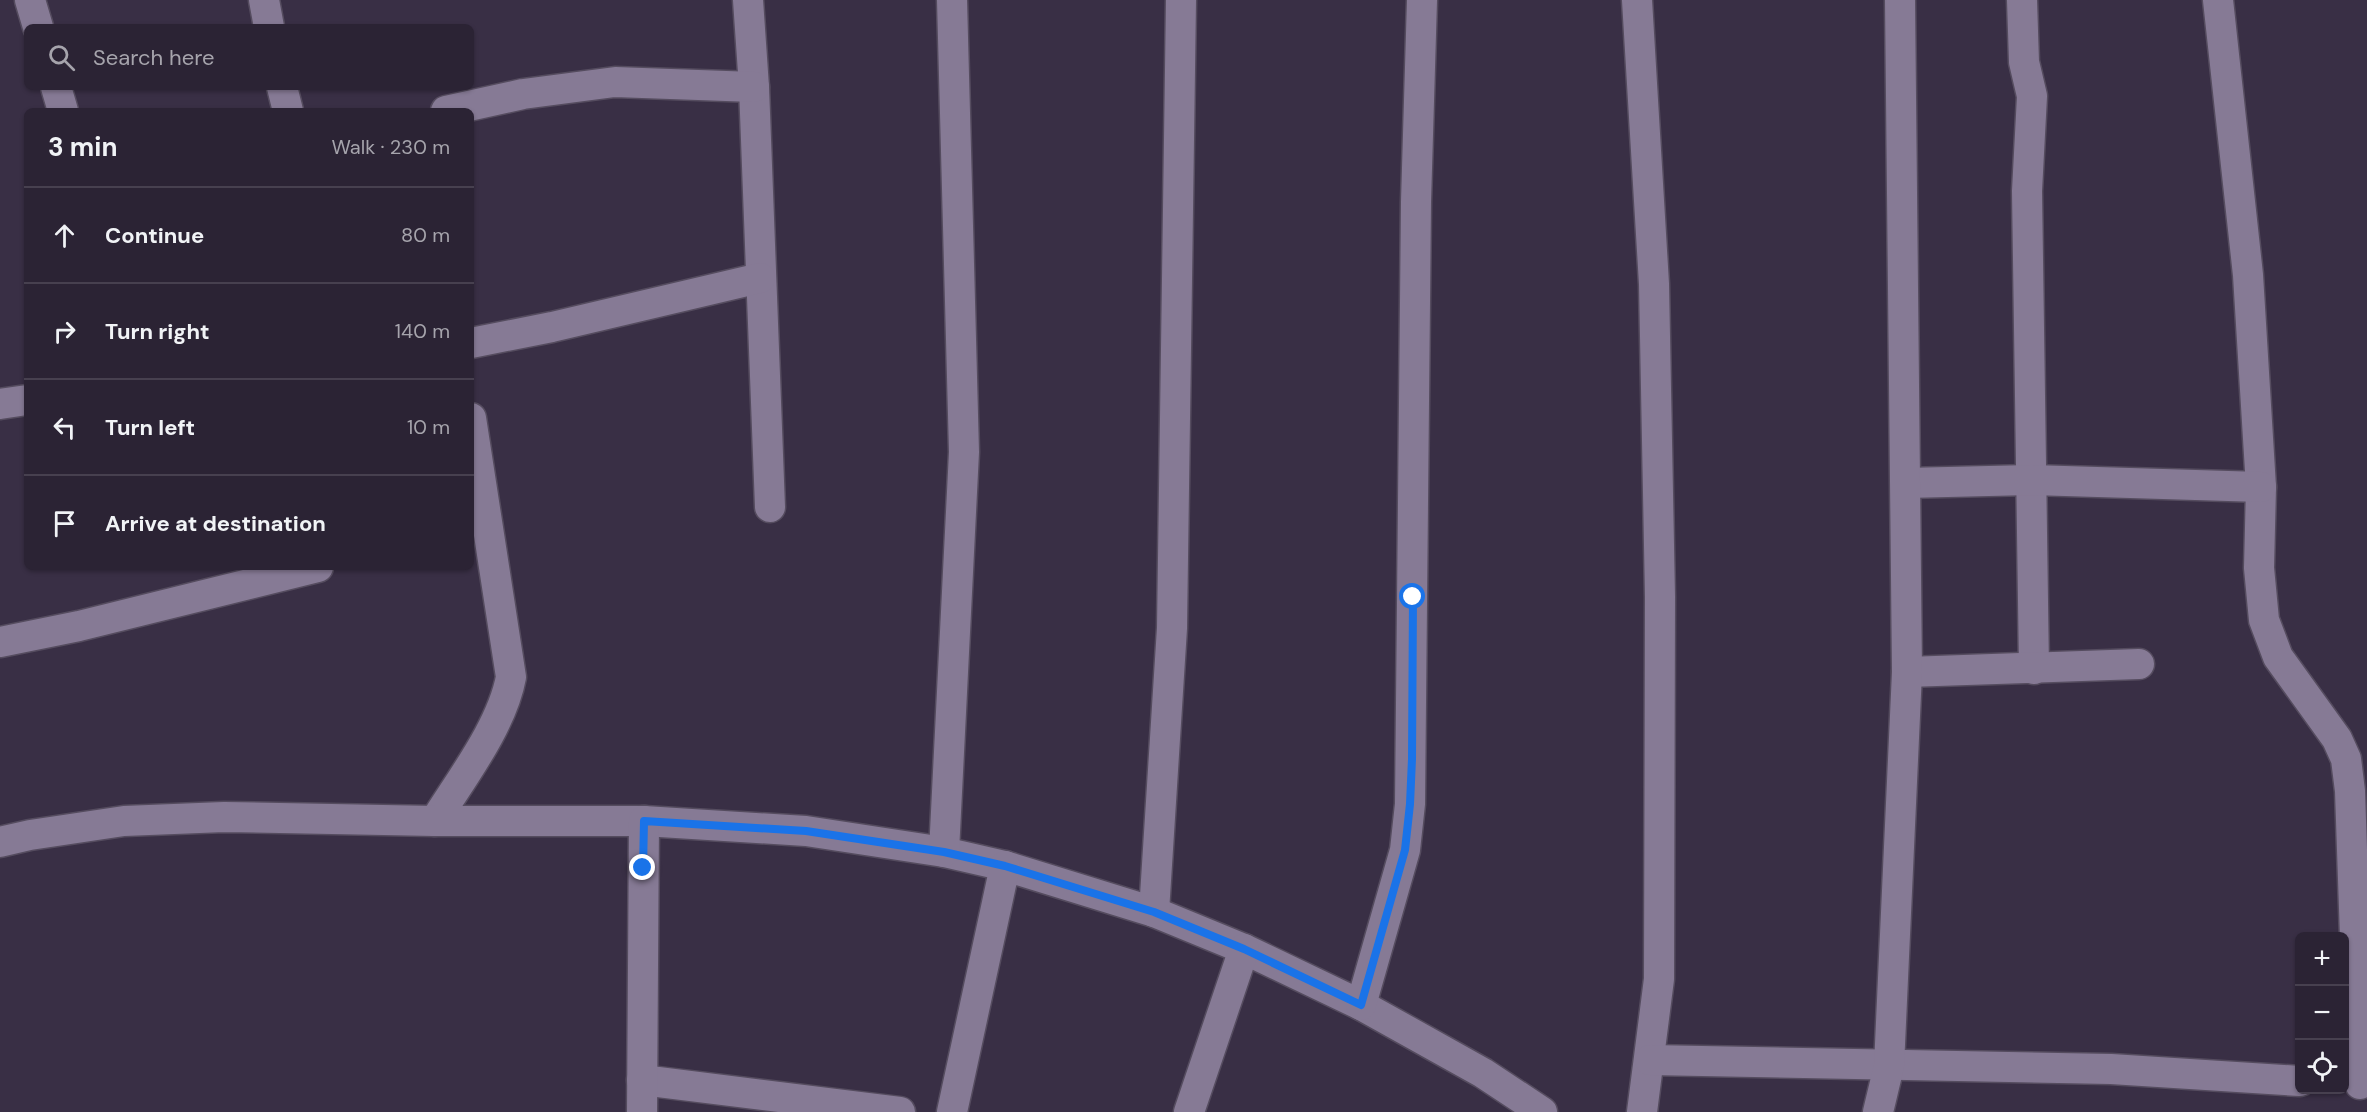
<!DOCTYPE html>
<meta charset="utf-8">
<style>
body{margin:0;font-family:"DM Sans",sans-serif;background:#332b3c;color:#f1f3f6}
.controls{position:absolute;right:18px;bottom:18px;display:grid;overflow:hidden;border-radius:9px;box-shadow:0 2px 4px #0004}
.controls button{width:54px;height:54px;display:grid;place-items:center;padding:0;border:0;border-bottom:2px solid #47404f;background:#2b2334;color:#f1f3f6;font:30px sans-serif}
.stop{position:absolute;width:18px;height:18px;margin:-14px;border:4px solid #1a73e8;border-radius:50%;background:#fff}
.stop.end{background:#1a73e8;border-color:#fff;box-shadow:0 2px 6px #0008}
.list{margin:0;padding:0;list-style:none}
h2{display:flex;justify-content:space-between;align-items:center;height:78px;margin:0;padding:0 24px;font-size:26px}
h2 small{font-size:20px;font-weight:400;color:#a6a4ac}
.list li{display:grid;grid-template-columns:39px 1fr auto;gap:18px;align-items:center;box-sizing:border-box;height:96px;padding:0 24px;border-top:2px solid #47404f}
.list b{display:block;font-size:22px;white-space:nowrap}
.list em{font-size:20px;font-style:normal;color:#a6a4ac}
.icon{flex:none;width:33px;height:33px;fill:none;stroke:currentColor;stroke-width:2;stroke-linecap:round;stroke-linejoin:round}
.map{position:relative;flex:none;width:2367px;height:1112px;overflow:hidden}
.search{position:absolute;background:#2b2334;box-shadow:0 2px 4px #0004;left:24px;top:24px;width:450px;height:66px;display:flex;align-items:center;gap:15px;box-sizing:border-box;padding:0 21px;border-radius:9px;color:#a6a4ac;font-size:22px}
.panel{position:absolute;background:#2b2334;box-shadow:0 2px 4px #0004;left:24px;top:108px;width:450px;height:462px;border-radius:9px}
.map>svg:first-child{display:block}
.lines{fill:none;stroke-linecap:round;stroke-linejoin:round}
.street-casing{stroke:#554c5f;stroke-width:33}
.street{stroke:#867a95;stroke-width:30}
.route{stroke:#1a73e8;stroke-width:8}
</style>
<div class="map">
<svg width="2367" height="1112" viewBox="0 0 2367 1112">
<rect width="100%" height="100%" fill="#392f45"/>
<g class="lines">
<defs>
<g id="street">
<path d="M30 0 38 27"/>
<path d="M264 0 269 27"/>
<path d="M748 0 754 87 770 507"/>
<path d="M1637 0 1654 284 1660 597 1659 979 1642 1112"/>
<path d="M2022 0 2024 62 2032 96 2027 191 2034 669"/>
<path d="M2218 0 2248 275 2261 487 2259 568 2264 620 2278 657 2337 739 2346 759 2350 791 2360 1084"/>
<path d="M56 87 63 111"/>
<path d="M282 87 288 111"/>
<path d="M446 111 523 94 615 82 754 87"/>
<path d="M471 343 552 327 760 278"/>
<path d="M0 404 27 400"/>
<path d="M1906 483 2030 480 2261 487"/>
<path d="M0 642 79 626 318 567"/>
<path d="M1907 672 2139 664"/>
<path d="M435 821C461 779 502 726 511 677L471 418"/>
<path d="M0 842 30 835 124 821 224 817 435 821H644L806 831 944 852 1005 866 1154 912 1244 949 1361 1005 1483 1073 1542 1112"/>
<path d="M944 852 964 452 952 0"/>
<path d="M1154 912 1172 628 1181 0"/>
<path d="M1361 1005 1405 850 1410 804 1416 202 1422 0"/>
<path d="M1650 1060 2111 1069 2300 1081"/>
<path d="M642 1080 900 1112"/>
<path d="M642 1112 644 821"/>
<path d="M952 1112 1005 866"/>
<path d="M1189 1112 1244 949"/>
<path d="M1878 1112 1889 1066 1907 672 1900 0"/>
</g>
</defs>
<use href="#street" class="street-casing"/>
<use href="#street" class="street"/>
</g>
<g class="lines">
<path class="route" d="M643 868 644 821 806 831 944 852 1005 866 1154 912 1244 949 1361 1005 1405 850 1410 804 1412 759 1413 597"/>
</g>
</svg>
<div class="controls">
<button>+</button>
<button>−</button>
<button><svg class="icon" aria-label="locate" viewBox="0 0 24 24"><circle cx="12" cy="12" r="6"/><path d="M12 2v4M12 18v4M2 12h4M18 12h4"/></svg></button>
</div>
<div class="stop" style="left:1413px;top:597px"></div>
<div class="stop end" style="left:643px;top:868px"></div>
<div class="search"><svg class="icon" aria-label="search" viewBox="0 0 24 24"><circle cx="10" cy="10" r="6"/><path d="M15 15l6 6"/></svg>Search here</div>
<section class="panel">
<h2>3 min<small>Walk · 230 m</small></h2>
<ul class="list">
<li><svg class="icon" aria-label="ahead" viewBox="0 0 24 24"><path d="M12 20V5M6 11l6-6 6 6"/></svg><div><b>Continue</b></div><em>80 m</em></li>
<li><svg class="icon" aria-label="right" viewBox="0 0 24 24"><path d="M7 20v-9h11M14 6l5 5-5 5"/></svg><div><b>Turn right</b></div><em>140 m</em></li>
<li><svg class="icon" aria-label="left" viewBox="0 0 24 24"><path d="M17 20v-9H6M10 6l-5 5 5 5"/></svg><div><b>Turn left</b></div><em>10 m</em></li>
<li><svg class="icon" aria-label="arrive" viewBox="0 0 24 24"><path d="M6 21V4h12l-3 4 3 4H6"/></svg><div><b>Arrive at destination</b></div></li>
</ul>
</section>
</div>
